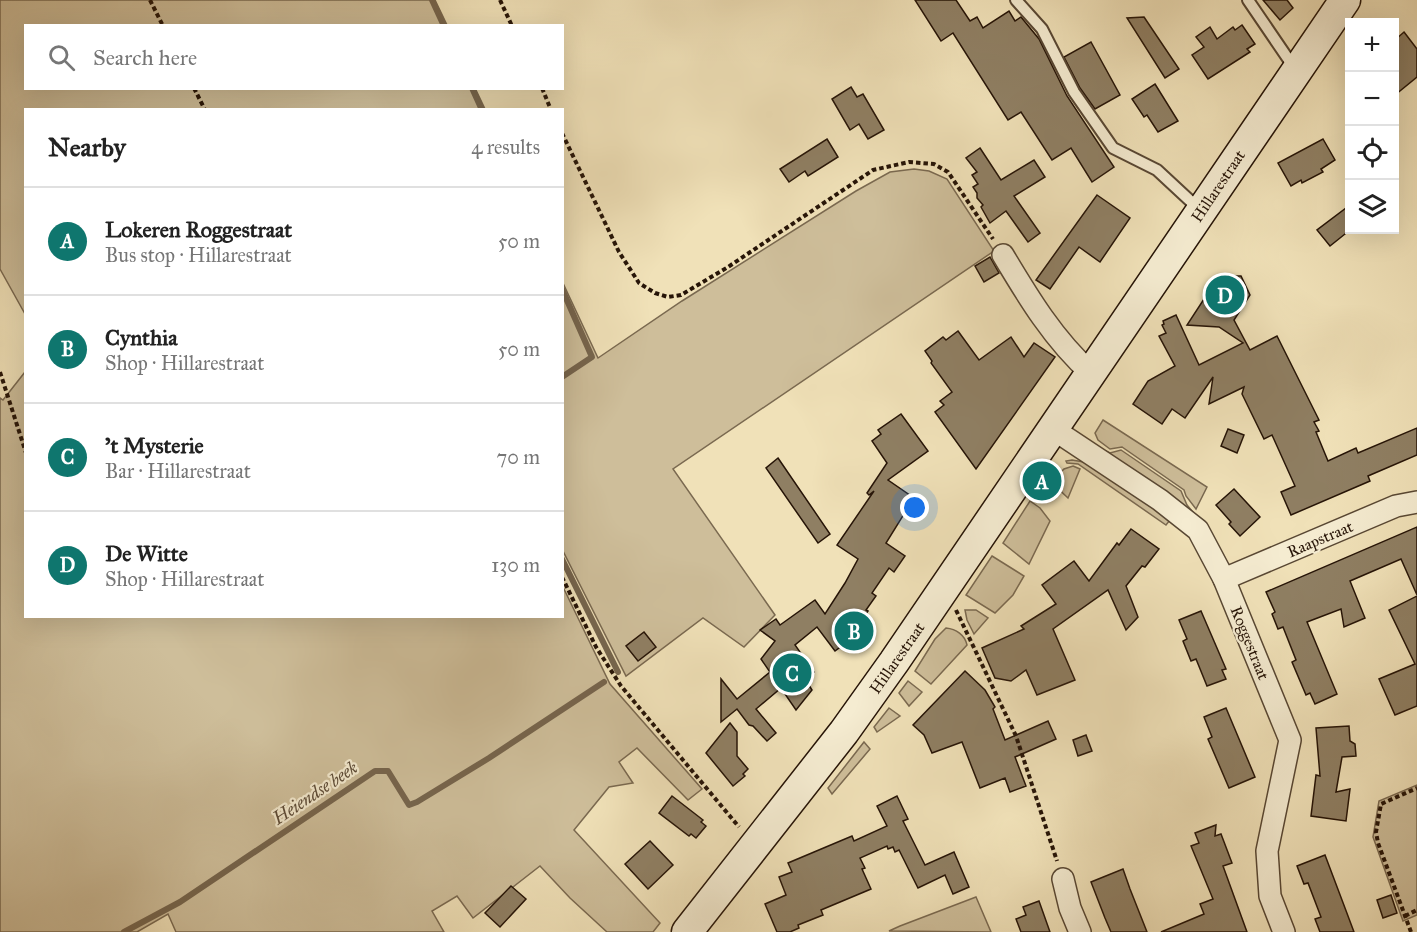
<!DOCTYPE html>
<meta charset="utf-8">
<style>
body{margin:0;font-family:"IM FELL Great Primer",serif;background:#f6f6f6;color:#222}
.controls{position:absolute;right:18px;top:18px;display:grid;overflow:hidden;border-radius:0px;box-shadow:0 6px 24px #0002}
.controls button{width:54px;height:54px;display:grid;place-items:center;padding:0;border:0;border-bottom:2px solid #e0e0e0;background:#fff;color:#222;font:30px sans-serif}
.you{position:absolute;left:915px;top:508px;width:21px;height:21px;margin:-15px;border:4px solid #fff;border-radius:50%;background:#1a73e8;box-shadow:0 0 0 9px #1a73e833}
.badge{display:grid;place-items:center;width:39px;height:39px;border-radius:50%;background:#0f766e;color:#fff;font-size:20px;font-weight:700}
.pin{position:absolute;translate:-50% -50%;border:3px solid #fff;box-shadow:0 2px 6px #0006}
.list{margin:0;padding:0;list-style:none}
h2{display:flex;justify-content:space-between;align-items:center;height:78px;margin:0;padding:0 24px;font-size:26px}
h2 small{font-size:20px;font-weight:400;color:#767676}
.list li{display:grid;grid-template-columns:39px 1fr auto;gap:18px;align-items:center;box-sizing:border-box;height:108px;padding:0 24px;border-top:2px solid #e0e0e0}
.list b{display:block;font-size:22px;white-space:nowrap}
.list p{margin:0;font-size:20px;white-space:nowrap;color:#767676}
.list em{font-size:20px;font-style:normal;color:#767676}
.icon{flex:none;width:33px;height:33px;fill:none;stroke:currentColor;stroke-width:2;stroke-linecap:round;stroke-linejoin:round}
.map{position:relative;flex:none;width:1417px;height:932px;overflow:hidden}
.search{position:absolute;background:#fff;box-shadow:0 6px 24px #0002;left:24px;top:24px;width:540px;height:66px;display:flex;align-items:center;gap:15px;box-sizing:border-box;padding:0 21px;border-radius:0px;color:#767676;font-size:22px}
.panel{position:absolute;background:#fff;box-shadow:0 6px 24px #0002;left:24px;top:108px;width:540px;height:510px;border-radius:0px}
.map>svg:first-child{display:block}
.green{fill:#cebe9a;stroke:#7a6950;stroke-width:1.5}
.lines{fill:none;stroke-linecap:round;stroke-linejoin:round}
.stream{stroke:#76654d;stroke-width:6}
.building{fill:#8f7f63;stroke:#261407;stroke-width:1.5}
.service-casing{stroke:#584733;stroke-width:14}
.minor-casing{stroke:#584733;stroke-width:24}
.secondary-casing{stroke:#261407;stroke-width:33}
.path{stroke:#261407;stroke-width:4;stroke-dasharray:4.5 3;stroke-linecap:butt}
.service{stroke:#f5ecd1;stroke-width:10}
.minor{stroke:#f5ecd1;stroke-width:21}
.secondary{stroke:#f5ecd1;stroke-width:30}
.labels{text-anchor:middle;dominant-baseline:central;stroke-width:4.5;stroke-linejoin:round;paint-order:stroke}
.street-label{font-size:16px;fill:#261407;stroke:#f5ecd1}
.water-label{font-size:18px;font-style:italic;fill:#5b4a36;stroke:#f5ecd1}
</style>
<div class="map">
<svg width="1417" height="932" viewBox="0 0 1417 932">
<rect width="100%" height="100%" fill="#f0e1b8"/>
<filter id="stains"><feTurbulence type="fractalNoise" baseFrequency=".00333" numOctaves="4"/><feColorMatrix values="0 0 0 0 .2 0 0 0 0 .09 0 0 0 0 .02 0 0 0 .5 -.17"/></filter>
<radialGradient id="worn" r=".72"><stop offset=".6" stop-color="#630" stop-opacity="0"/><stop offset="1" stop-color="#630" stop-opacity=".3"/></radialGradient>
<g class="green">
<path d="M0 0H435L447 25 26 26V88H475L485 109 26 110 25 314 0 269Z"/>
<path d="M914 169 929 171 947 179 994 251 673 469 775 615 744 647 703 618 626 676 563 551 562 281 598 358 682 301 856 191 890 172Z"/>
<path d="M25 372 26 616H562L563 587 610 684 702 789 688 800 637 748 619 762 633 783 609 787 574 830 660 923 653 932H607L570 898 540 866 473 918 457 896 432 911 444 932H176L168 914 137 932H0V398L3 400Z"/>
<path d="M1103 420 1207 487 1196 509 1186 496 1184 490 1122 447 1110 449 1098 440 1095 433Z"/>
<path d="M1121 450 1181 491 1187 505 1213 536 1210 538 1105 453 1106 451 1110 453Z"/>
<path d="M1072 460 1084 462 1093 467 1170 520 1166 525 1078 464 1067 463 1066 461Z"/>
<path d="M1073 466 1080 469 1068 498 1051 482 1064 469Z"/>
<path d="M1030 501 1040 508 1050 521 1029 564 1003 543Z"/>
<path d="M992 556 1024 576 1013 595 995 613 966 595Z"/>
<path d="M965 610H976L988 618 974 634 967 620Z"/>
<path d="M946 628C956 629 965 635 967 645L931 684 915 671 935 639Z"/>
<path d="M908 681 922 692 909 706 899 693Z"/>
<path d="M889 708 900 716 877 732 874 727Z"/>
<path d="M864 742 870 749 832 794 828 788Z"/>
<path d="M1417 785V915L1403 921 1373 837 1379 801Z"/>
<path d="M976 897 991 932 889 931 900 926Z"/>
</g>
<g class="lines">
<g class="stream">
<path d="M432 0 444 26"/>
<path d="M472 88 482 110"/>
<path d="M562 289 592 357 562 377"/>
<path d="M562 559 618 672"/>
<path d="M124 932 180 902 375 771H388L409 805 417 802 489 758 604 682"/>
</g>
</g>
<g class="building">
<path d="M915 0H956L970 21 977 17 983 28 1009 11 1015 21 1021 17 1039 39 1067 96 1114 167 1092 182 1071 148 1052 160 1021 112 1008 120 953 33 941 41Z"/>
<path d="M1263 0H1287L1293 8 1280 20Z"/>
<path d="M1144 17 1179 69 1165 78 1127 18Z"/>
<path d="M1242 25 1255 44 1247 49 1250 52 1208 79 1192 55 1204 47 1196 37 1210 27 1217 39 1233 27 1235 30Z"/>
<path d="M1404 32 1417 49V77L1395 95V40Z"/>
<path d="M1091 42 1120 95 1095 109 1080 88 1064 57Z"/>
<path d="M1155 84 1178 121 1158 132 1147 115 1144 117 1132 99Z"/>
<path d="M851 87 857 97 863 94 884 130 868 139 859 124 850 130 832 99Z"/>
<path d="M827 139 838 157 808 176 805 171 789 182 780 169Z"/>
<path d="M1323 139 1335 160 1321 169 1323 172 1302 183 1301 180 1291 186 1278 163Z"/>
<path d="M980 148 1001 180 1034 160 1045 177 1014 196 1040 233 1028 242 1006 211 990 223 981 207 983 205 977 198V193L973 187 978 184 972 175 977 172 966 158Z"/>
<path d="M1097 195 1130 218 1100 262 1079 247 1050 289 1036 280Z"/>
<path d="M1350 205V230L1330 246 1317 230Z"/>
<path d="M990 257 999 273 984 282 975 266Z"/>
<path d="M1219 276H1241L1250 295 1234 320 1250 350 1277 336 1319 420 1314 422 1319 431 1316 432 1328 461 1356 448 1358 453 1417 428V455L1368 476 1370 481 1291 515 1281 492 1295 486 1272 435 1264 439 1242 394 1244 387 1209 404 1213 377 1185 418 1172 409 1162 424 1133 404 1148 381 1175 366 1159 336 1166 333 1162 325 1164 324 1163 321 1176 315 1199 365 1243 343 1219 327 1187 325Z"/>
<path d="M958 331 979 360 1011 337 1024 357 1034 343 1055 357 976 469 935 412 944 405 940 401 952 392 931 363 932 361 925 351 943 337 946 340Z"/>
<path d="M901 414 928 451 888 480 914 498 886 543 905 556 894 572 889 568 872 593 876 596 866 610 868 611 843 645 835 651 817 627 795 645 814 672 805 679 812 690 796 710 781 688 756 709 776 733 767 741 753 726 749 725 737 709 721 722V679L737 699 770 672 761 659 775 641 760 630 776 619 780 625 815 600 825 614 845 583 858 559 837 545 874 491 869 495 867 493 887 463 872 441 881 434 878 430Z"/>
<path d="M1228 429 1244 435 1237 453 1221 446Z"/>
<path d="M778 458 830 534 818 543 766 468Z"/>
<path d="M1234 489 1260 517 1240 536 1229 524 1231 522 1216 505Z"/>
<path d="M1417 527V595L1401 559 1350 581 1365 618 1344 627 1341 609 1307 622 1337 694 1315 704 1310 693 1306 695 1292 662 1296 660 1283 627 1278 629 1272 614 1275 612 1266 592Z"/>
<path d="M1131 529 1159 549 1145 567 1142 566 1126 586 1138 617 1126 630 1108 590 1053 629 1075 680 1037 695 1026 670 1011 681 995 678 982 648 1024 629 1021 626 1056 604 1042 585 1074 561 1089 581 1117 543 1119 545Z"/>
<path d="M1417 596V706L1395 715 1379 679 1415 664 1389 610Z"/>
<path d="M1201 611 1226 669 1222 670 1226 679 1207 686 1196 659 1191 661 1183 641 1187 639 1179 620Z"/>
<path d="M644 632 656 647 638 661 626 646Z"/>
<path d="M965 671 985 690 995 707 993 709 1005 740 1048 721 1056 739 1015 757 1026 786 1010 792 1005 778 980 788 962 742 932 753 924 735 913 725Z"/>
<path d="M1226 708 1255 777 1229 788 1208 739 1212 737 1204 717Z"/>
<path d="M730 723 737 732V756L748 769 743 774 745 776 733 786 706 753Z"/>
<path d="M1349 726 1350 741 1355 744 1356 756 1342 757 1336 792 1350 789 1346 821 1311 816 1316 775 1320 776 1316 728Z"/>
<path d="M1086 735 1092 751 1078 756 1073 740Z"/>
<path d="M672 796 703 820 701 822 706 826 696 838 691 834 689 836 659 813Z"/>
<path d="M897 796 908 819 903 821 925 865 954 852 969 887 953 894 945 875 918 888 899 850 895 852 893 847 888 849 887 846 860 858 865 868 862 869 871 889 821 910 823 915 798 925 799 928 790 932H777L765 904 786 895 779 877 792 872 788 863 852 836 854 841 887 826 877 806Z"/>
<path d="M1216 825 1215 836 1221 834 1232 863 1223 866 1247 932H1161L1204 914 1200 904 1213 899 1191 846 1199 843 1195 833Z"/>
<path d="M650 841 673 865 648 889 625 864Z"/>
<path d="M1325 855 1345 908 1354 932H1320L1315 919 1321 917 1308 883 1304 884 1297 866Z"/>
<path d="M1123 869 1130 889 1147 932H1111L1105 918 1091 882Z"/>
<path d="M511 886 526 899 500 927 485 913Z"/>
<path d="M1391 895 1397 913 1383 918 1377 900Z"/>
<path d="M1039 901 1050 932H1021L1016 919 1026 915 1023 907Z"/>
</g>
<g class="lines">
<defs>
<g id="service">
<path d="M1016 0 1042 29 1074 92 1113 148 1157 170 1199 209"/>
<path d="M1248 0 1295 69"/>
</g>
<g id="minor">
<path d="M1003 255C1028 297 1054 340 1091 373"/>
<path d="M1053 429 1160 500 1198 530 1224 579 1290 740 1267 851 1270 896 1284 932"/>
<path d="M1224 579 1396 506 1417 502"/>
<path d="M1063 879 1070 908 1080 932"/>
</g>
<path id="secondary" d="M687 932 844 732 894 662 1345 0"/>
</defs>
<use href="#service" class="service-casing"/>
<use href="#minor" class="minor-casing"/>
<use href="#secondary" class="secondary-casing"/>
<g class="path">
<path d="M150 0 163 26"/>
<path d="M500 0 512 26"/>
<path d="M194 88 205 110"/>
<path d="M542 88 551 110"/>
<path d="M562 133 619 252 639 283 655 293 668 297 681 295 728 267 873 170 909 162 934 164 948 172 993 239"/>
<path d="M0 372 26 453"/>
<path d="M562 577 596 647 621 686 739 827"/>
<path d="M956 610 1016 736 1057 861"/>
<path d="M1405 916 1417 910"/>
<path d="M1411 932 1378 843 1376 832 1381 804 1417 788"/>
</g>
<use href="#service" class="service"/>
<use href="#minor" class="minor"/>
<use href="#secondary" class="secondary"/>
</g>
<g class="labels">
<g class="street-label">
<text transform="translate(1218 186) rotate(-56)">Hillarestraat</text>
<text transform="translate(1320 539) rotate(-23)">Raapstraat</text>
<text transform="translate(1250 643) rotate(68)">Roggestraat</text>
<text transform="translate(897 658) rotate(-55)">Hillarestraat</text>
</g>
<g class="water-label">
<text transform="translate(315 793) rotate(-34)">Heiendse beek</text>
</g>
</g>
<rect width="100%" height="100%" filter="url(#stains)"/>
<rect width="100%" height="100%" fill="url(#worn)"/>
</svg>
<div class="controls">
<button>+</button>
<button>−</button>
<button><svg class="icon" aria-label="locate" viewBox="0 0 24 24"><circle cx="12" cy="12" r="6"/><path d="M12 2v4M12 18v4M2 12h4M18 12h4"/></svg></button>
<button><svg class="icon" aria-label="layers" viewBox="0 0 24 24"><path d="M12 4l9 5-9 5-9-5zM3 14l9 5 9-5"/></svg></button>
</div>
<div class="you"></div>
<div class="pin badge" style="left:1042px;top:481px">A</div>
<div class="pin badge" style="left:854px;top:631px">B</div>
<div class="pin badge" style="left:792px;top:673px">C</div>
<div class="pin badge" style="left:1225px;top:295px">D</div>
<div class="search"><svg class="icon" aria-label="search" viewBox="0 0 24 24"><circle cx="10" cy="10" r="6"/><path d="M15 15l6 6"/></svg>Search here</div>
<section class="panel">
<h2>Nearby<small>4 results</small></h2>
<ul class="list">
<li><span class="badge">A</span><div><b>Lokeren Roggestraat</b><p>Bus stop · Hillarestraat</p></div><em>50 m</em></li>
<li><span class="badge">B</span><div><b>Cynthia</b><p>Shop · Hillarestraat</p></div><em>50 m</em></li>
<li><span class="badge">C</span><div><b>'t Mysterie</b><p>Bar · Hillarestraat</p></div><em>70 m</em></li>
<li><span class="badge">D</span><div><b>De Witte</b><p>Shop · Hillarestraat</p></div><em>130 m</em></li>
</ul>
</section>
</div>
